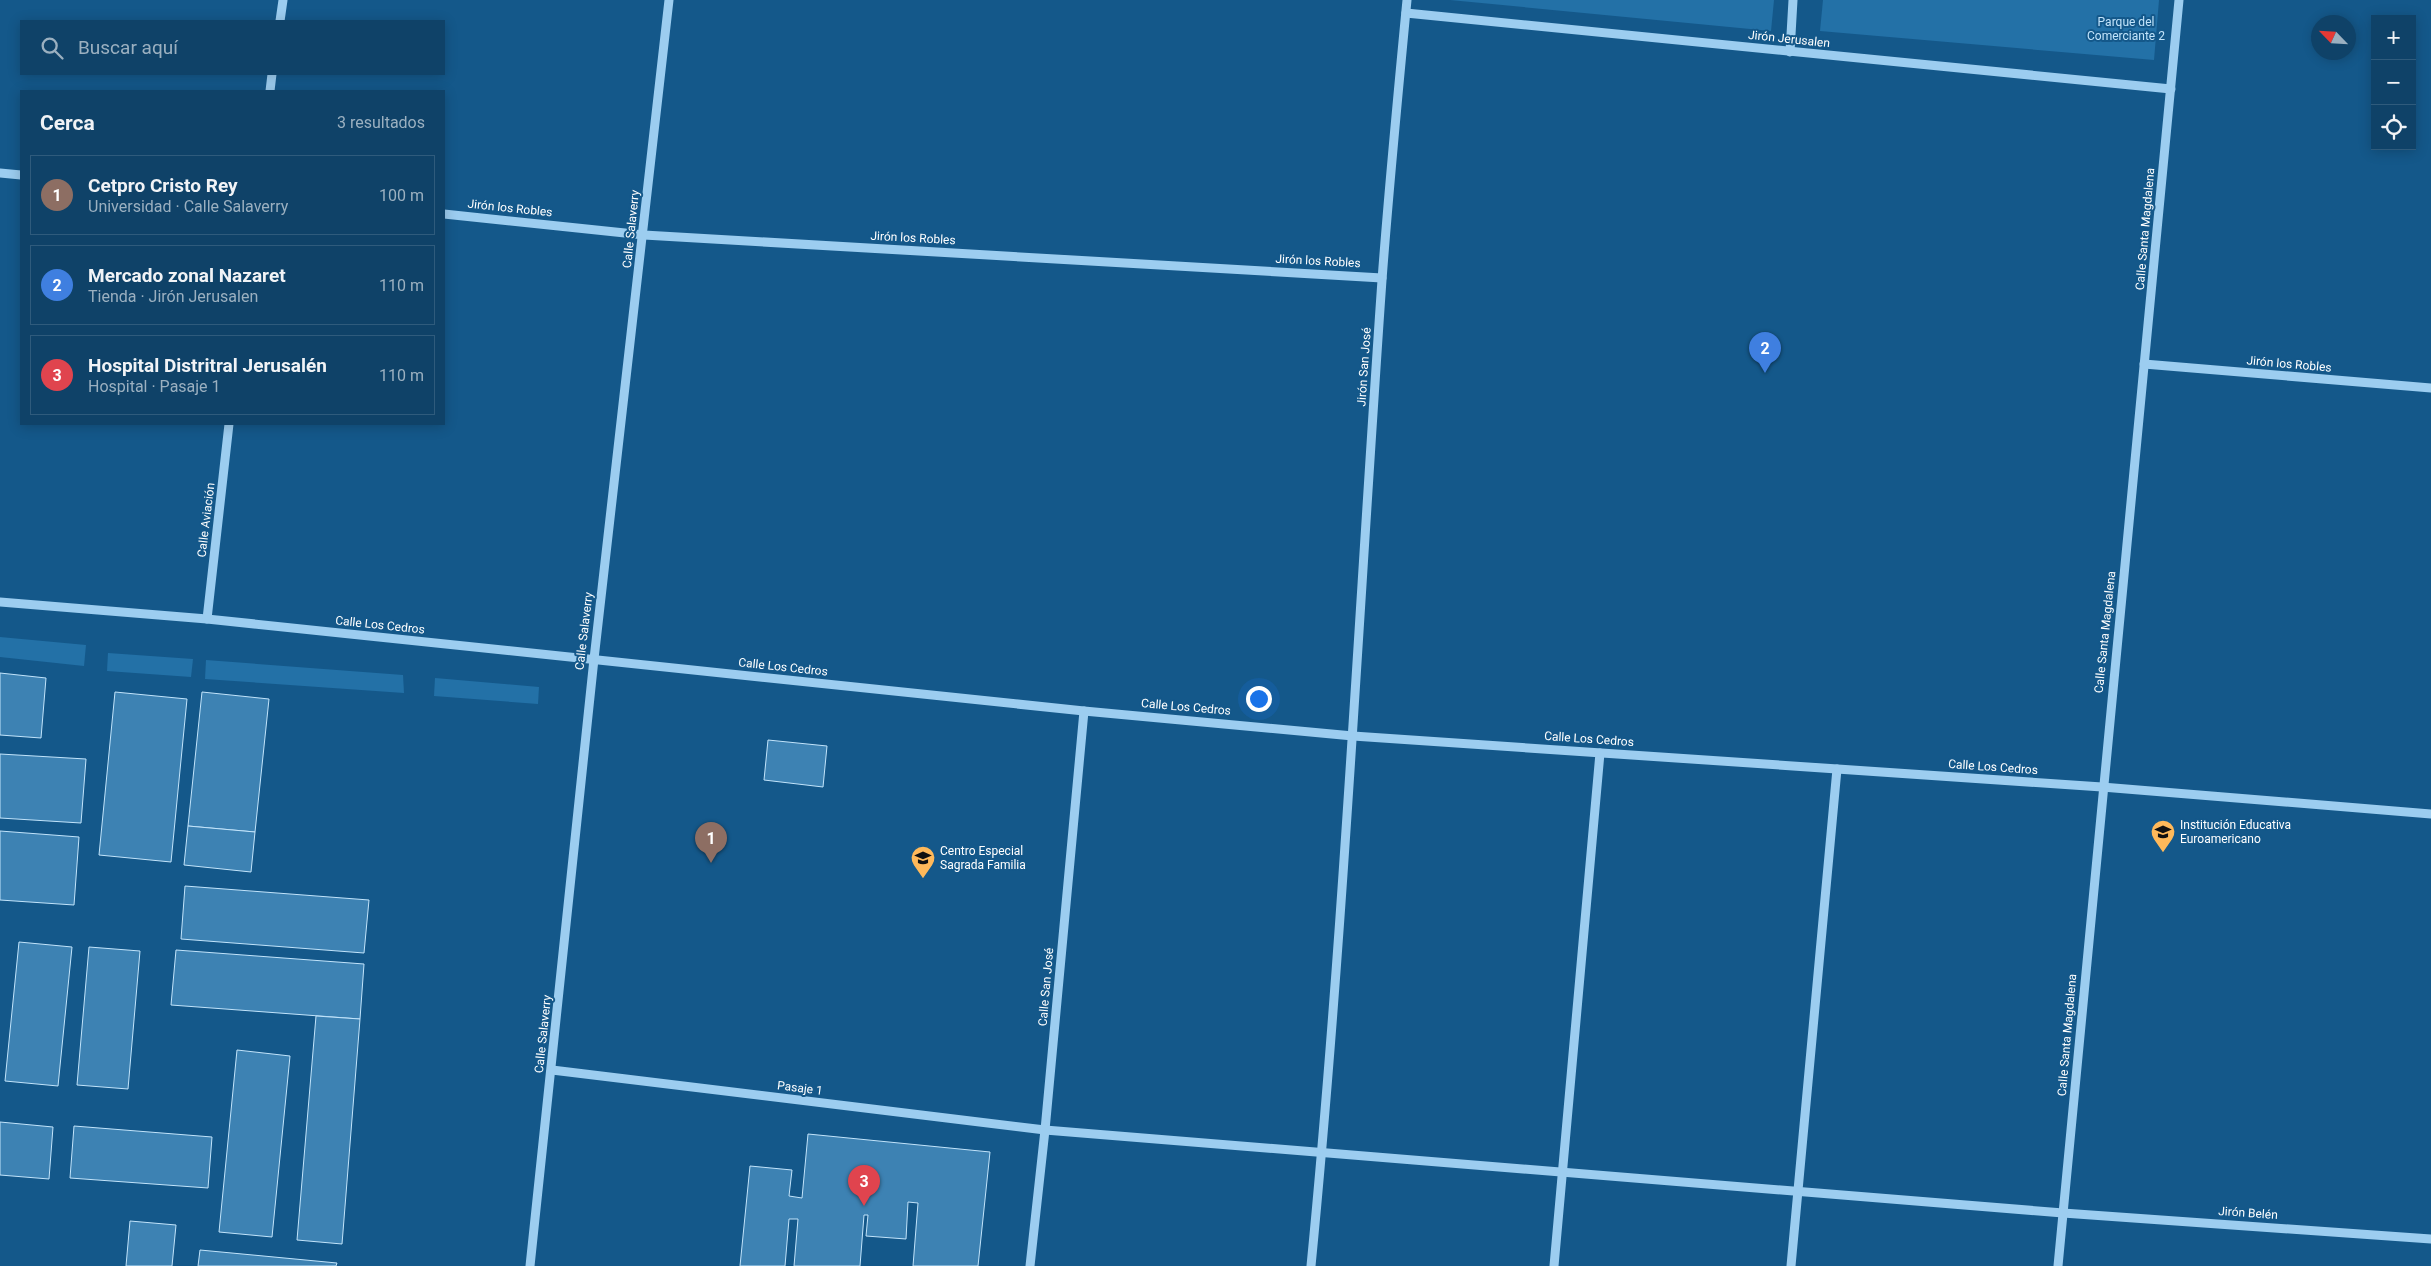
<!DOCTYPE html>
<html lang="es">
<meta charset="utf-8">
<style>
body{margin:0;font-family:Roboto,sans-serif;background:#1d4d71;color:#f1f3f6}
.controls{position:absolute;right:15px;top:15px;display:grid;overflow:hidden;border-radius:0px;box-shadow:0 2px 12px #0003}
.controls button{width:45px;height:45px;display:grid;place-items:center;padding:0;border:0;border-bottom:1px solid #2f5b7c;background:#0f4268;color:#f1f3f6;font:25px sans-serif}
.compass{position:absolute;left:2311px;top:15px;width:45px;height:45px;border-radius:50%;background:#0f4268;box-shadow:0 2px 12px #0003;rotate:295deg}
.you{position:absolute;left:1258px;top:698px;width:18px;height:18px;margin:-12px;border:4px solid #fff;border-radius:50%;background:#1a73e8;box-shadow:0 0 0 8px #1a73e833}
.badge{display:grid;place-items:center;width:32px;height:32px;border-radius:50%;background:#ffb95a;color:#fff;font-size:16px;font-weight:700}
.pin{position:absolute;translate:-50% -41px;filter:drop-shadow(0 1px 2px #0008)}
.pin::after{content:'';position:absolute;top:26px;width:18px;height:15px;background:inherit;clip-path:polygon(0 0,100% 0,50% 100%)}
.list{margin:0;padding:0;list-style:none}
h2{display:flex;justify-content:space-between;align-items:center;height:65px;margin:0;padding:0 20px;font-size:21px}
h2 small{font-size:16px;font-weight:400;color:#9bb0c0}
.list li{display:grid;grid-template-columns:32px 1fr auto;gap:15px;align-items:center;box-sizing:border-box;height:80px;margin:0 10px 10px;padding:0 10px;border:1px solid #2f5b7c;border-radius:0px}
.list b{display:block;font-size:19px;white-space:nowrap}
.list p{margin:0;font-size:16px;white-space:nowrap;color:#9bb0c0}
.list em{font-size:16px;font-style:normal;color:#9bb0c0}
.icon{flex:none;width:28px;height:28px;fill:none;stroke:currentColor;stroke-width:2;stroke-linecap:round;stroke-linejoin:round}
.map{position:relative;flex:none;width:2431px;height:1266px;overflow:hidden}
.search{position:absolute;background:#0f4268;box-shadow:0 2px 12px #0003;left:20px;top:20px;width:425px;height:55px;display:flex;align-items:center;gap:12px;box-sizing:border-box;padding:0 18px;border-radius:0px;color:#9bb0c0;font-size:19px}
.panel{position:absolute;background:#0f4268;box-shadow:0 2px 12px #0003;left:20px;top:90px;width:425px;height:335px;border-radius:0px}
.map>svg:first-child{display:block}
.green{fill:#2371a7}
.building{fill:#3d82b3;stroke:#c2e4fb}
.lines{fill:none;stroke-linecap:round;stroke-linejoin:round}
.minor{stroke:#9ccdf0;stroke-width:9}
.labels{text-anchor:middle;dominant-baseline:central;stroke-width:4;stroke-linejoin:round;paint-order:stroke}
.park-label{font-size:12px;fill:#c2e4fb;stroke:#14588a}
.street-label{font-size:12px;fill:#fff;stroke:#14588a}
.poi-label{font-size:12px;fill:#fff;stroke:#14588a;text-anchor:start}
</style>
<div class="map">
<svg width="2431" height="1266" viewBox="0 0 2431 1266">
<rect width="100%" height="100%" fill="#14588a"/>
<g class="green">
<path d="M1450 0H1774L1771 31Z"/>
<path d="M1823 0H2159L2154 60 1820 31Z"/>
<path d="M0 637 86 645 84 666 0 657Z"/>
<path d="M108 653 193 659 191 677 107 671Z"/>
<path d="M206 660 403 675 404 693 205 679Z"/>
<path d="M435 678 539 687 538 704 434 696Z"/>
</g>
<g class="building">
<path d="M0 673 46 678 41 738 0 735Z"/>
<path d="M115 692 187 699 171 862 99 855Z"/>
<path d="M202 692 269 699 255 832 188 826Z"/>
<path d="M768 740 827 746 823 787 764 780Z"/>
<path d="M0 754 86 759 81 823 0 818Z"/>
<path d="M188 826 255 832 251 872 184 865Z"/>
<path d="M0 831 79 837 74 905 0 900Z"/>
<path d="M185 886 369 900 364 953 181 939Z"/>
<path d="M19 942 72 947 58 1086 5 1081Z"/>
<path d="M89 947 140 951 128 1089 77 1085Z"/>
<path d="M176 950 364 964 360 1019 171 1005Z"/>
<path d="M316 1016 360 1019 342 1244 297 1240Z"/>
<path d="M237 1050 290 1056 272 1237 219 1232Z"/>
<path d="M0 1122 53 1127 49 1179 0 1175Z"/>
<path d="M74 1126 212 1137 208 1188 70 1178Z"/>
<path d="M808 1134 990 1152 978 1266H913L918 1203 908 1202 906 1239 866 1236 868 1215H864L860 1266H794L798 1219H789L785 1266H740L750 1166 792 1170 789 1196 802 1198Z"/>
<path d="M130 1221 176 1225 172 1266H126Z"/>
<path d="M200 1250 337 1263 336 1266H198Z"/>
</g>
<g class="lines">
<g class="minor">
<path d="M1406 13 2171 89"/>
<path d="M280 21 283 0"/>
<path d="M1790 52 1793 0"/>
<path d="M270 91 272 74"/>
<path d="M0 173 21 175"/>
<path d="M444 214 644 235 1382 278"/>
<path d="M2144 364 2431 388"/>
<path d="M0 602 207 619 1084 711 1353 736 2102 787 2431 814"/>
<path d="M207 619 229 424"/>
<path d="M552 1070 1045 1130 2063 1213 2431 1239"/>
<path d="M530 1266 594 659 669 0"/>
<path d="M1030 1266 1045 1130 1084 711"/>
<path d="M1311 1266C1343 938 1359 608 1382 280 1389 186 1398 93 1407 0"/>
<path d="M1554 1266 1600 753"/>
<path d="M1791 1266 1837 769"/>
<path d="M2058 1266 2179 0"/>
</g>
</g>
<defs>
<symbol id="school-pin" viewBox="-11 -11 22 30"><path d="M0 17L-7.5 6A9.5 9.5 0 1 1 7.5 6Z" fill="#ffb95a" stroke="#14588a"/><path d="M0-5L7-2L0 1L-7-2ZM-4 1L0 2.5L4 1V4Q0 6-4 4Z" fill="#111"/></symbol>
</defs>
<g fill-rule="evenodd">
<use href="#school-pin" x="2149" y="818" width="28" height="38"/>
<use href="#school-pin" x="909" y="844" width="28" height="38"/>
</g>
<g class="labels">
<g class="park-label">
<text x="2126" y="22">Parque del<tspan x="2126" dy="14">Comerciante 2</tspan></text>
</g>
<g class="street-label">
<text transform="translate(1789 39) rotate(6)">Jirón Jerusalen</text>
<text transform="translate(510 208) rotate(6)">Jirón los Robles</text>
<text transform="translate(631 229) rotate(-84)">Calle Salaverry</text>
<text transform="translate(2145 229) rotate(-85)">Calle Santa Magdalena</text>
<text transform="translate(913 238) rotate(3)">Jirón los Robles</text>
<text transform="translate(1318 261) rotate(3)">Jirón los Robles</text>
<text transform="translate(2289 364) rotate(5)">Jirón los Robles</text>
<text transform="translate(1364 367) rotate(-86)">Jirón San José</text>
<text transform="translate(206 520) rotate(-83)">Calle Aviación</text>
<text transform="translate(380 625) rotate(6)">Calle Los Cedros</text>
<text transform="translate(584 631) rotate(-83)">Calle Salaverry</text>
<text transform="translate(2105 632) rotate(-84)">Calle Santa Magdalena</text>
<text transform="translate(783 667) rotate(6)">Calle Los Cedros</text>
<text transform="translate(1186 707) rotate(5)">Calle Los Cedros</text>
<text transform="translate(1589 739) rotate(4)">Calle Los Cedros</text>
<text transform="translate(1993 767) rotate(4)">Calle Los Cedros</text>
<text transform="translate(1046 987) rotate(-85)">Calle San José</text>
<text transform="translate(543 1034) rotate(-84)">Calle Salaverry</text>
<text transform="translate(2067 1035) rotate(-85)">Calle Santa Magdalena</text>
<text transform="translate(800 1088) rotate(7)">Pasaje 1</text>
<text transform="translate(2248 1213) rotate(4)">Jirón Belén</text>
</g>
<g class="poi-label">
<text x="2180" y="825">Institución Educativa<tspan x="2180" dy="14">Euroamericano</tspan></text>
<text x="940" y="851">Centro Especial<tspan x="940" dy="14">Sagrada Familia</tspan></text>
</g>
</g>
</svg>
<div class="controls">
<button>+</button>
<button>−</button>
<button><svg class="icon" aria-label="locate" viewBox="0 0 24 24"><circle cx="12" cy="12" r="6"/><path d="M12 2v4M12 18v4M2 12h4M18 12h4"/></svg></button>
</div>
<svg class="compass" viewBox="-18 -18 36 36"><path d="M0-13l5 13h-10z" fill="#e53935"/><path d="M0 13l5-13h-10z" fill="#9bb0c0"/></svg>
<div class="you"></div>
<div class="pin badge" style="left:711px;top:863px;background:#8d6e63">1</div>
<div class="pin badge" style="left:1765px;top:373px;background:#3f7fe0">2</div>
<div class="pin badge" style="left:864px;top:1206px;background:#e0444e">3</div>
<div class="search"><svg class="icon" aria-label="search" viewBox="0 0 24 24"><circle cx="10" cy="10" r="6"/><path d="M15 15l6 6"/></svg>Buscar aquí</div>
<section class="panel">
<h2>Cerca<small>3 resultados</small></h2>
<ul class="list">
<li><span class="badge" style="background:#8d6e63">1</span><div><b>Cetpro Cristo Rey</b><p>Universidad · Calle Salaverry</p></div><em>100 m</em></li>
<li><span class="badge" style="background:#3f7fe0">2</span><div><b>Mercado zonal Nazaret</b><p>Tienda · Jirón Jerusalen</p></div><em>110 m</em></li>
<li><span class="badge" style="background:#e0444e">3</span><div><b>Hospital Distritral Jerusalén</b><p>Hospital · Pasaje 1</p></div><em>110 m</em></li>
</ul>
</section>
</div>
